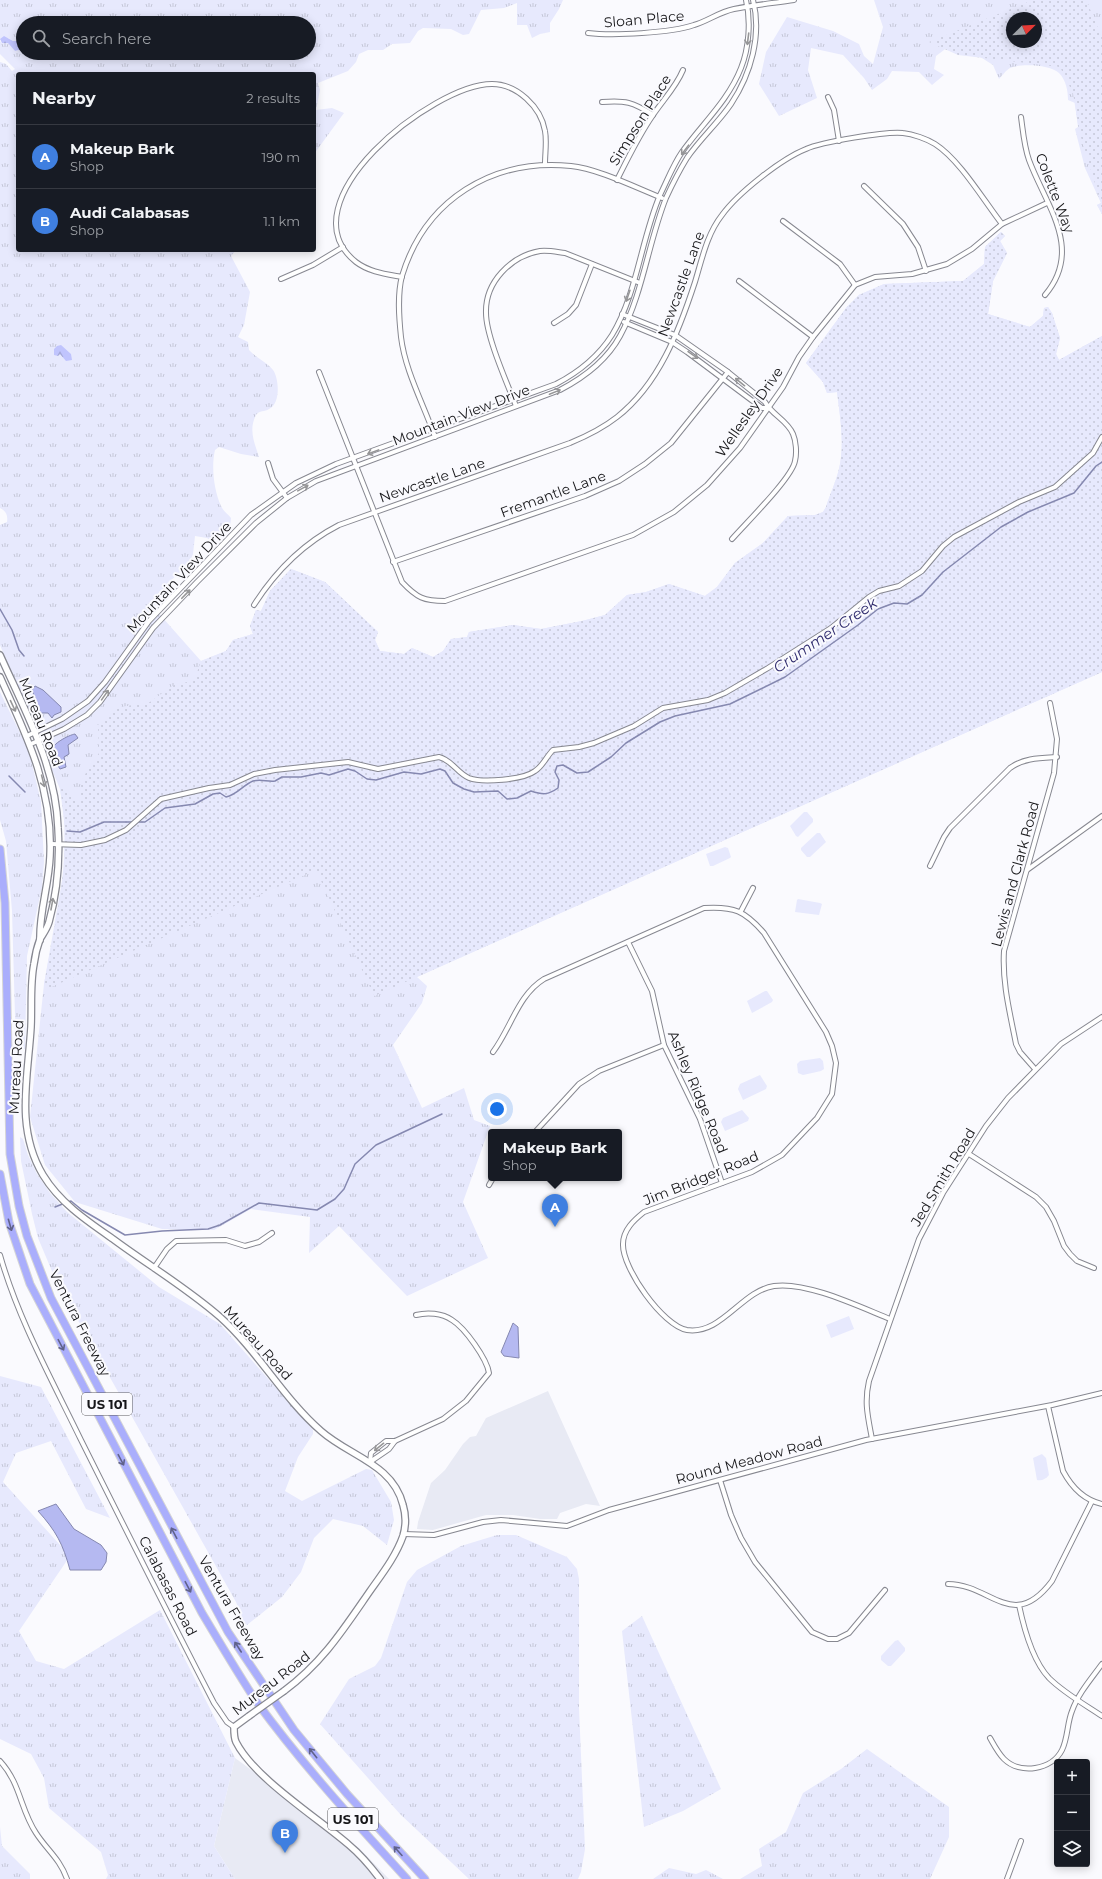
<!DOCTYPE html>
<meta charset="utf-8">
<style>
body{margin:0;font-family:Montserrat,sans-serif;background:#20242c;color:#f1f3f6}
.controls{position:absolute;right:12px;bottom:12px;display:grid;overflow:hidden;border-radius:4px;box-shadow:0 2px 10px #0003}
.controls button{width:36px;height:36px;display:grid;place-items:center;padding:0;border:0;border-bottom:1px solid #363941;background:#171b24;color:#f1f3f6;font:20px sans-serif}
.compass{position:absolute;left:1006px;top:12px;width:36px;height:36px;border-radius:50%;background:#171b24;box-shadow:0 2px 10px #0003;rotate:66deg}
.you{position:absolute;left:497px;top:1109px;width:14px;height:14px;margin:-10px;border:3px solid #fff;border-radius:50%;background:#1a73e8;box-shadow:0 0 0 6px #1a73e833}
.badge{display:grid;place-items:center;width:26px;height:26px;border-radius:50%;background:#b8ab9a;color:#fff;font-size:13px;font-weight:700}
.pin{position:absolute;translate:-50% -33px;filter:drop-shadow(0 1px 2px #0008)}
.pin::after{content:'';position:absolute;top:21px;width:14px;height:12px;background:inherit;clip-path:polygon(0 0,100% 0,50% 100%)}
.popup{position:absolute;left:488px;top:1129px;width:134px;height:52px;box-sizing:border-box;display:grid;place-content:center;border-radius:4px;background:#171b24;filter:drop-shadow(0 1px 3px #0005);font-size:13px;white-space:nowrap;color:#9ea1a6}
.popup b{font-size:15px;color:#f1f3f6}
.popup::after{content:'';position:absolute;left:50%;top:100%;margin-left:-8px;border:8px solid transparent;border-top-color:#171b24}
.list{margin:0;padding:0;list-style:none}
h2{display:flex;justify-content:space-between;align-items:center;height:52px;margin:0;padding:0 16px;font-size:17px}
h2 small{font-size:13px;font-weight:400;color:#9ea1a6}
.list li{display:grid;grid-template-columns:26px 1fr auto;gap:12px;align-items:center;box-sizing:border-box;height:64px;padding:0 16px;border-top:1px solid #363941}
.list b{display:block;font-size:15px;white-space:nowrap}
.list p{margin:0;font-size:13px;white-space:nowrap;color:#9ea1a6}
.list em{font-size:13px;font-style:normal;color:#9ea1a6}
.icon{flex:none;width:22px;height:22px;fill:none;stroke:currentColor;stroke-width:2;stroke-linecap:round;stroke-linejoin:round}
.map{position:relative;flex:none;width:1102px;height:1879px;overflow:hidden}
.search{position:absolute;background:#171b24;box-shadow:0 2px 10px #0003;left:16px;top:16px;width:300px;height:44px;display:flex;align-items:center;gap:10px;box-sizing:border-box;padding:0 14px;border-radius:22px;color:#9ea1a6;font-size:15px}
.panel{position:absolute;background:#171b24;box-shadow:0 2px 10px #0003;left:16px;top:72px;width:300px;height:180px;border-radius:4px}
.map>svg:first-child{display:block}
.built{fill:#e8eaf4}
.grass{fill:url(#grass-tufts);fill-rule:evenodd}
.forest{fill:url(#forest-firs)}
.park{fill:url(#park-dots);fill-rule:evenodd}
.pitch{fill:#e7e9fd}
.water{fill:#b5b9f1;stroke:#8588b0}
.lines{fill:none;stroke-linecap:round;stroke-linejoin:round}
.stream{stroke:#8588b0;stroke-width:1.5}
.minor-casing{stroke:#878891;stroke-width:6}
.secondary-casing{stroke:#878891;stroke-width:8}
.motorway-casing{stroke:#d5d5d6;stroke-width:9}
.minor{stroke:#fff;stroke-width:4}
.secondary{stroke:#fff;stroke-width:5.5}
.motorway{stroke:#aaaefc;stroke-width:7}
.secondary-bridge-casing{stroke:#878891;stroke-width:8;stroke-linecap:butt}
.secondary-bridge{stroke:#fff;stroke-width:5.5}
.oneway{stroke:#969698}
.oneway2{stroke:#60628a}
.labels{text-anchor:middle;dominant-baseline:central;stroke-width:4;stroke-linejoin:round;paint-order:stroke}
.shield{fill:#fafafe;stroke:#5a5a5e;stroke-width:1}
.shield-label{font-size:13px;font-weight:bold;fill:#161619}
.street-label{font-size:14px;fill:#161619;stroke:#fafafe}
.water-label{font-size:15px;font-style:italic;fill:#312d6f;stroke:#fafafe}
</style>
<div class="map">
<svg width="1102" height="1879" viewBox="0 0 1102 1879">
<defs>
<pattern id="grass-tufts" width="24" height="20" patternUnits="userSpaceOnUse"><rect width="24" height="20" fill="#e7e9fd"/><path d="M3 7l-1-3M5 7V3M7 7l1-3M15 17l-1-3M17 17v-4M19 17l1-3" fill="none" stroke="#c5c7d8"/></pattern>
<pattern id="forest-firs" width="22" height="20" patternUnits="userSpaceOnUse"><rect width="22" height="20" fill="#c0c4fd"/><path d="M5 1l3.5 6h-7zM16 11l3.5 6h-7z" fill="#a4a8d8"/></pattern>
<pattern id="park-dots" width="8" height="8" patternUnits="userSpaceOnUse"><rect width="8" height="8" fill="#e7e9fd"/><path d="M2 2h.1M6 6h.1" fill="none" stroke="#c5c7d8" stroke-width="1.8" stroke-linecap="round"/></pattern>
</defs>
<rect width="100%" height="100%" fill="#fafafe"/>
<g class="built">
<path d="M548 1391 600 1506 586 1504 560 1513 557 1519H540L513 1515H486L433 1530 417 1529 418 1522 431 1483 445 1470 463 1444 470 1437 476 1436 486 1418Z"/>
<path d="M235 1758 359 1848 389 1879H235L214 1846Z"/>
</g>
<g class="grass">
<path d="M0 0H563L559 9 550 23V32L540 34 532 38 527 25H517V3L504 8 481 10 469 34 463 35 451 29 423 28 418 31 410 43 392 44 383 50H368L359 54 356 62 348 71 318 83 320 90 316 110 332 108 344 113 314 154V74H18V250H236L231 256 250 292 244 325 238 337 248 342 249 350C256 358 266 361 273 370 279 378 281 404 269 409 265 412 259 410 256 415 248 430 255 444 259 457L241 454 219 447 215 450C211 467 214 490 221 506 223 511 228 514 231 518L230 528 213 542 207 538 195 536 193 554 189 564 168 583 154 608 201 661 226 651 233 640 253 634 250 626 256 610 261 611 270 591 291 569 325 582 378 632 375 640 380 651 404 654 412 648 433 657 443 651 451 639 467 637 469 632 513 625 541 629 582 621 605 615 627 595 646 592 669 584 705 596 717 587 735 563 763 543 788 516 815 515 823 512 826 507C830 494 836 482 839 469 845 445 840 416 837 392L827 393 823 382 806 363 846 308 859 295 884 284 963 281 984 264 985 247 1001 232 1005 236 1000 241 1007 253 993 281 988 314 1030 327 1043 316 1044 308 1048 307 1052 313 1060 338 1056 354 1059 360 1102 336V672L417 977 427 986 422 1003 393 1045 422 1108 464 1088 474 1120 490 1126 463 1202 488 1258 407 1296 339 1226 309 1253 310 1217 251 1209 214 1230 162 1229 75 1202 45 1165 30 1117 44 984 64 870 65 827 60 789 0 645V525L7 522C8 515 6 511 0 508V62L6 64 12 71 15 69 0 54V41L2 43 8 42 15 51 23 49V53L32 54 104 53 110 56 113 53H309V23H23V41H13L8 38 0 39Z"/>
<path d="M874 0H1102V214L1097 205 1101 203 1085 168 1075 129 1078 127 1075 103 1068 100C1068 91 1066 80 1059 73 1051 65 1021 63 1010 68 1006 70 1002 76 999 79L993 65 963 46 952 44 936 56 934 69 944 75 932 85 919 72 892 71 887 79 872 90 864 78 843 55 811 48 808 70 817 98 779 116 759 84 766 52 787 17 833 31 859 44 864 56 873 64 883 27ZM1012 18H1036V42H1012Z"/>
<path d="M0 692 29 751 41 802 44 862 42 887 27 956 25 1049 16 1050 12 911 6 841 0 820Z"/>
<path d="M20 1137 23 1139 28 1155 37 1174 50 1193 67 1212 159 1287 220 1324 313 1430V1434L298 1457 285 1491 302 1501 366 1469 372 1470 391 1502 394 1520 387 1545 363 1526 333 1519 314 1538 301 1572 282 1597 247 1625 244 1623 236 1602 57 1283 38 1238 32 1214 21 1161Z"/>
<path d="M0 1376 41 1387 110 1518 86 1509 51 1441 16 1453 3 1482 70 1556 19 1631 36 1661 64 1669 160 1610 235 1758 214 1846 235 1879H106L108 1875 101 1852 49 1808 44 1778 31 1754 0 1739Z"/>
<path d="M497 1535H516L567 1557 577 1569 579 1579V1708L585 1849 581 1872 578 1879H469L400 1814 320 1724 349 1679 375 1666 381 1658 407 1582 417 1570 461 1546Z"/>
<path d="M642 1616 721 1789 683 1811 644 1827 622 1631Z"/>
<path d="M867 1749 949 1807V1837L930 1879H740L762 1866 759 1849 786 1832 803 1793 841 1769Z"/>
<path d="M0 1827 2 1846 30 1874V1879H0Z"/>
<path d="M669 1868 696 1874 706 1870 723 1879H653Z"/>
</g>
<g class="forest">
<path d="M4 36 13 41H23V49L15 51 8 43H2L0 39Z"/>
<path d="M61 345 71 354 72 360 66 361 60 354 58 356 54 355V349L57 346Z"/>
</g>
<g class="park">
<path d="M1033 0H1086L1102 37V214L1097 205 1101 203 1079 131 1073 93 1060 67 958 55 929 42ZM1012 18H1036V42H1012Z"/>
<path d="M1001 232 1005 236 1000 241 1007 253 993 281 988 314 1030 327 1043 316 1044 308 1048 307 1052 313 1060 338 1056 354 1059 360 1102 336V672L374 996 316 870 47 989 44 984C56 919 73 855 60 789L62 786 79 804 80 786 84 776 99 753 98 725 115 708 150 702 175 684 194 681 201 661 226 651 233 640 253 634 250 626 256 610 261 611 270 591 291 569 325 582 378 632 375 640 380 651 404 654 412 648 433 657 443 651 451 639 467 637 469 632 513 625 541 629 582 621 605 615 627 595 646 592 669 584 705 596 717 587 735 563 763 543 788 516 815 515 823 512 826 507C830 494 836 482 839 469 845 444 840 416 837 392L827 393 823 382 806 363 846 308 859 295 884 284 963 281 984 264 985 247Z"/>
</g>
<g class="pitch">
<path d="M804 812H807L813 819V822L798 837 796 836 790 826Z"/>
<path d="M817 833H820L826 842 810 857H807L801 850V848Z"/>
<path d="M725 847 728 848 731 857 730 858 713 866H710L706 854Z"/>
<path d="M798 899 820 903 822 904 819 915 795 912 797 900Z"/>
<path d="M765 991H767L773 1000 772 1002 752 1013 747 1001Z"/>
<path d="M820 1058 823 1061 824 1069 821 1071 803 1075 798 1073 797 1064 800 1061Z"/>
<path d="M760 1075 767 1086 766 1089 743 1100 738 1089 740 1084Z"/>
<path d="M742 1110 749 1118 748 1121 725 1131 721 1122 723 1118Z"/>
<path d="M849 1316 854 1329 831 1338 826 1325Z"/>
<path d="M1042 1454 1046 1458 1049 1475C1046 1479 1042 1481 1037 1480L1033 1458Z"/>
<path d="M898 1640 905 1648V1651L891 1666H888L881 1660V1656L895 1641Z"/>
</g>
<g class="water">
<path d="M35 686 43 690 61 707V712L54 715 52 718 48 713H40L36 710V701L32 690Z"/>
<path d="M75 734 78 738 68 745 69 754 64 757 66 767 60 769C57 764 52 756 52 751 51 744 69 735 75 734Z"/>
<path d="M513 1323 518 1327 519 1358 504 1356 501 1352Z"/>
<path d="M56 1504 74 1529 101 1545 107 1553 106 1562 101 1570H70C63 1544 56 1531 38 1511Z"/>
</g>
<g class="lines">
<g class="stream">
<path d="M0 609 12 630 19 650 24 656"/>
<path d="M9 776 25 792"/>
<path d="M137 822H145L165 808 195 804 213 794 220 793 226 797C237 795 243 785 253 781 261 779 268 782 275 781L282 777H301L321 773 329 775 348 769 355 771 367 779 376 780 404 772 421 774 440 769 445 771 453 783 464 789 474 792 498 791 507 799 517 798 531 791C543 795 548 795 558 788L559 780 555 772 557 766 563 765 577 773 588 772 611 757 626 743 660 722 675 716 730 704 785 677 858 625 878 609 894 603 907 604 922 595 943 572 1001 527 1028 512 1074 493 1096 466 1102 462"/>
<path d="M67 831 80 832 104 822H133"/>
<path d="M68 1202 71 1201 82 1210 125 1235 162 1231 208 1229 220 1225 259 1203 317 1210 335 1199 344 1189 355 1164 376 1145 442 1114"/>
<path d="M55 1207 65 1203"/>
</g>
<defs>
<g id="minor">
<path d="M588 33C613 36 671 33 694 25 708 21 719 12 734 9 754 5 774 3 794 0"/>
<path d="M828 97 834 110 839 141"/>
<path d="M602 102C625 100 633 102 653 115"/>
<path d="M1021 117C1023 131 1024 146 1029 160 1046 206 1084 249 1045 295"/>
<path d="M617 180C628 158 639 135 653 115 663 100 676 87 683 70"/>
<path d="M864 186 903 224 918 247 926 271"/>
<path d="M783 221 840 264 855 285"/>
<path d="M402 277C386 274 369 272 356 262 282 203 433 84 492 84 517 84 541 107 545 131 547 141 545 153 545 164"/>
<path d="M281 279 313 265 343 247"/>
<path d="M739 281 813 337"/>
<path d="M622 314 675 335 728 372 765 402C772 415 787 420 793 434 796 441 797 453 795 461 792 478 745 524 732 539"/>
<path d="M624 322 672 342 687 352 762 408H768"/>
<path d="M554 323 568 314 576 305 592 264"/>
<path d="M319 372 402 582C417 598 424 601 445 601L633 535 674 512 707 485 740 448 783 387 799 357 813 337 855 285 875 277 912 274 947 264 972 249 1002 224 1047 203"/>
<path d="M516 406C507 383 486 336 486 313 485 282 511 256 540 251 548 250 557 252 565 253L640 283"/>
<path d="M435 437C424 405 405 371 401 337 399 318 397 295 402 276 425 200 492 158 571 166 596 168 637 188 662 198"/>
<path d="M268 463 273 479 287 498"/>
<path d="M393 562 585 496 619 481 645 464 671 443 728 372"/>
<path d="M254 605C275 572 304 543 339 525L570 443C587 436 603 428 617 417 659 384 679 331 695 282 702 259 707 234 722 215 738 193 781 159 806 149 821 142 887 131 903 133 913 134 927 139 935 144 960 160 984 201 1002 224"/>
<path d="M27 736 62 719 88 701 105 682 149 621 251 515 296 483 336 464 556 384C579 372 598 357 612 335 637 294 641 239 660 195 667 181 673 165 682 152 702 124 728 101 741 68 749 48 751 21 746 0"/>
<path d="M31 744 64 729 87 715 100 702 153 628 197 582 256 523 287 498 316 481 560 390C583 378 607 360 620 336 643 294 648 243 666 198 672 185 679 171 687 158 700 139 718 123 731 104 751 74 762 35 753 0"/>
<path d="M51 844 81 845 105 840 126 830 161 799 209 788 230 785 254 774 275 770 348 762 378 769 439 757C452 760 457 773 469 778 482 783 523 780 535 771 543 766 546 757 553 750L579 747 594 743 634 726 663 708 708 700 725 693 768 668 831 628 869 597 879 591 899 586 922 571 943 546 954 537 1019 502 1055 487 1093 453 1102 437"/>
<path d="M930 866 944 837 950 828 1010 768C1024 758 1039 758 1057 757"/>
<path d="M1027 870 1102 816"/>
<path d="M741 911 753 888"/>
<path d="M628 942 652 991 664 1045 700 1119 722 1183"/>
<path d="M493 1052C511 1028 518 995 544 979L704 908C734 906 745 911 764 933L826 1032 832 1046 836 1063 832 1094 817 1118 782 1155 752 1172 644 1212C634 1220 623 1230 623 1244 622 1268 663 1326 687 1330 722 1335 741 1291 774 1286 806 1281 860 1307 890 1319"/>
<path d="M1035 1069 1020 1052 1016 1044C1010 1013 1002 983 1004 951L1054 773 1057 739 1050 703"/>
<path d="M535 1132 579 1084 599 1071 664 1045"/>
<path d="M969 1154 1036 1197 1046 1207 1054 1221 1064 1246 1070 1254 1077 1261 1094 1268"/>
<path d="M489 1185 493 1178"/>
<path d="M0 1255C18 1319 52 1380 81 1440 125 1528 169 1616 214 1703L227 1722 234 1727"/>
<path d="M154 1268 167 1249 176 1241 226 1240 245 1246 259 1242 272 1233"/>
<path d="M1048 1406 1063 1471C1071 1486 1084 1500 1102 1504"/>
<path d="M872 1439C868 1417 864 1403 869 1381L919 1239 943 1193 986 1126 1008 1098 1061 1044 1102 1017"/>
<path d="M370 1462 371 1453 386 1441H395L443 1419 466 1401 489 1373C487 1359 465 1328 452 1320 442 1313 427 1312 416 1315"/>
<path d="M370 1462 389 1449 395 1441"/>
<path d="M720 1480 731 1515 741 1538 755 1562 812 1632 828 1639H837L849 1633 885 1590"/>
<path d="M404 1534 434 1535 483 1522 501 1520 567 1526 609 1510 866 1440 1052 1405 1102 1393"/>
<path d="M948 1584C991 1584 1013 1633 1052 1581L1092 1501"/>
<path d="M1019 1605C1024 1629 1032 1660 1049 1678 1064 1693 1084 1704 1102 1716"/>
<path d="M990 1738C994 1745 998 1753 1004 1759 1020 1775 1052 1770 1062 1750 1068 1738 1067 1723 1072 1711 1078 1694 1091 1679 1102 1664"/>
<path d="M0 1761C21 1784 20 1809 36 1833 47 1850 60 1859 67 1879"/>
<path d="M1007 1879 1021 1841"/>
</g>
<g id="secondary">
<path d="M0 655C25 711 56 766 58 828 60 859 57 893 49 922 47 929 43 934 40 939 37 947 35 956 34 964 30 984 32 1006 31 1027 28 1078 15 1128 43 1175 60 1203 87 1221 113 1239 148 1265 187 1288 220 1317 258 1351 283 1398 321 1431 349 1456 393 1464 403 1505 406 1515 406 1526 403 1536 396 1556 382 1574 370 1591 343 1630 323 1662 284 1691"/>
<path d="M0 677C27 736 53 789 50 856 49 885 39 912 40 940"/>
<path d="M249 1716 234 1727C234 1732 234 1738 236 1742 254 1778 318 1818 349 1845 361 1855 371 1867 380 1879"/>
</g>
<g id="motorway">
<path d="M0 849 5 903 10 1154 19 1206 27 1236 51 1298 228 1632 294 1730 347 1794 425 1879"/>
<path d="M0 1174 9 1222 30 1284 202 1613C220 1643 237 1672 256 1701 302 1764 354 1821 407 1879"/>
</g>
</defs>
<use href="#minor" class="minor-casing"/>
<use href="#secondary" class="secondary-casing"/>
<use href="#motorway" class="motorway-casing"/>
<use href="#minor" class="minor"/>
<use href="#secondary" class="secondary"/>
<use href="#motorway" class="motorway"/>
<defs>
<path id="secondary-bridge" d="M249 1716 284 1691"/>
</defs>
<use href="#secondary-bridge" class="secondary-bridge-casing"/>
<use href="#secondary-bridge" class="secondary-bridge"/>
</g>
<defs><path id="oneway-shaft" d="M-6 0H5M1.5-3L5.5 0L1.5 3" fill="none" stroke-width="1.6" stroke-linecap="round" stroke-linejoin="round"/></defs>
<g class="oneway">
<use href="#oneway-shaft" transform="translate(748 39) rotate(97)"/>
<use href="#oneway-shaft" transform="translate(685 150) rotate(127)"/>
<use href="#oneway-shaft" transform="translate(628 296) rotate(109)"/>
<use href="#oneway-shaft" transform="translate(693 355) rotate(35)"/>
<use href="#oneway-shaft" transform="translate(740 382) rotate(-141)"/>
<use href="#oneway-shaft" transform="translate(555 392) rotate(-22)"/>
<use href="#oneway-shaft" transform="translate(373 452) rotate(160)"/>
<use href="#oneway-shaft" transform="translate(303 488) rotate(-29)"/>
<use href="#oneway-shaft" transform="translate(186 594) rotate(-46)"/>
<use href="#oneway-shaft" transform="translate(105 695) rotate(-55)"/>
<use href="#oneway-shaft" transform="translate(13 706) rotate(65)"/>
<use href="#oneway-shaft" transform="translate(43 781) rotate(76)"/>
<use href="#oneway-shaft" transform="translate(52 904) rotate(-80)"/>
<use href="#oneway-shaft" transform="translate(379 1447) rotate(141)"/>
</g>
<g class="oneway2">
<use href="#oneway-shaft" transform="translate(10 1225) rotate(74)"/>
<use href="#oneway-shaft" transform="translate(61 1345) rotate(62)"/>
<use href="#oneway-shaft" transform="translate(121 1460) rotate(62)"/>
<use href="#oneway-shaft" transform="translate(174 1533) rotate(-118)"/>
<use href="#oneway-shaft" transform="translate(188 1587) rotate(62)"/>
<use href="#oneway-shaft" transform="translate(238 1647) rotate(-123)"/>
<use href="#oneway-shaft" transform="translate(313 1753) rotate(-129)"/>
<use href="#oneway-shaft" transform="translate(398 1851) rotate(-132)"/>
</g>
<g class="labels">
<g class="shield">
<rect x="82" y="1393" width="50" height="22" rx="3"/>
<rect x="328" y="1808" width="50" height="22" rx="3"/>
</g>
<g class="shield-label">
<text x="107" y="1404">US 101</text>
<text x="353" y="1819">US 101</text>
</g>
<g class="street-label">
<text transform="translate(644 19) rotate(-5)">Sloan Place</text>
<text transform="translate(640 120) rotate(-58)">Simpson Place</text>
<text transform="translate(1055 193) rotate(69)">Colette Way</text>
<text transform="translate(681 284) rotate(-70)">Newcastle Lane</text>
<text transform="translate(749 412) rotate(-55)">Wellesley Drive</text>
<text transform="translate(461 415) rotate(-21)">Mountain View Drive</text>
<text transform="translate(432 480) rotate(-19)">Newcastle Lane</text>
<text transform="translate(553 494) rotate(-20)">Fremantle Lane</text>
<text transform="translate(179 577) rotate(-47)">Mountain View Drive</text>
<text transform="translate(41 722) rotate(68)">Mureau Road</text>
<text transform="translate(1015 874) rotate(-75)">Lewis and Clark Road</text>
<text transform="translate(16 1067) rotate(-87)">Mureau Road</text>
<text transform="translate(698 1092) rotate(67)">Ashley Ridge Road</text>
<text transform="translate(943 1177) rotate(-59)">Jed Smith Road</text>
<text transform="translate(701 1178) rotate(-22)">Jim Bridger Road</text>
<text transform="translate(80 1323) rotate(63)">Ventura Freeway</text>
<text transform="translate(258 1343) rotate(48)">Mureau Road</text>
<text transform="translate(749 1460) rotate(-15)">Round Meadow Road</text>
<text transform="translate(168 1586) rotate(63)">Calabasas Road</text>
<text transform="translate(232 1608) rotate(60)">Ventura Freeway</text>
<text transform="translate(271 1683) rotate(-38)">Mureau Road</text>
</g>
<g class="water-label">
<text transform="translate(825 635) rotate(-34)">Crummer Creek</text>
</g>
</g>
</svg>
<div class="controls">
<button>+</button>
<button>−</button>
<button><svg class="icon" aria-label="layers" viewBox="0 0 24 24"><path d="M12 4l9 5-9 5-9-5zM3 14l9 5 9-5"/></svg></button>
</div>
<svg class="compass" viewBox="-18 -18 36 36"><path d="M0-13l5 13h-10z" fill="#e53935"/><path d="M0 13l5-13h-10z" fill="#9ea1a6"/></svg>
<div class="you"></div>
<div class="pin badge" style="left:555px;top:1227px;background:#3f7fe0">A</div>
<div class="popup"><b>Makeup Bark</b>Shop</div>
<div class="pin badge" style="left:285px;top:1853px;background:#3f7fe0">B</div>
<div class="search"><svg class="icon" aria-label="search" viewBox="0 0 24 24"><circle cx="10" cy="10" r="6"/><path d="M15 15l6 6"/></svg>Search here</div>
<section class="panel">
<h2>Nearby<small>2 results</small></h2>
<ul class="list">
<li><span class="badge" style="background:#3f7fe0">A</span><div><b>Makeup Bark</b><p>Shop</p></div><em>190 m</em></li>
<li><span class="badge" style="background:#3f7fe0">B</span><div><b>Audi Calabasas</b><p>Shop</p></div><em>1.1 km</em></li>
</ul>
</section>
</div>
